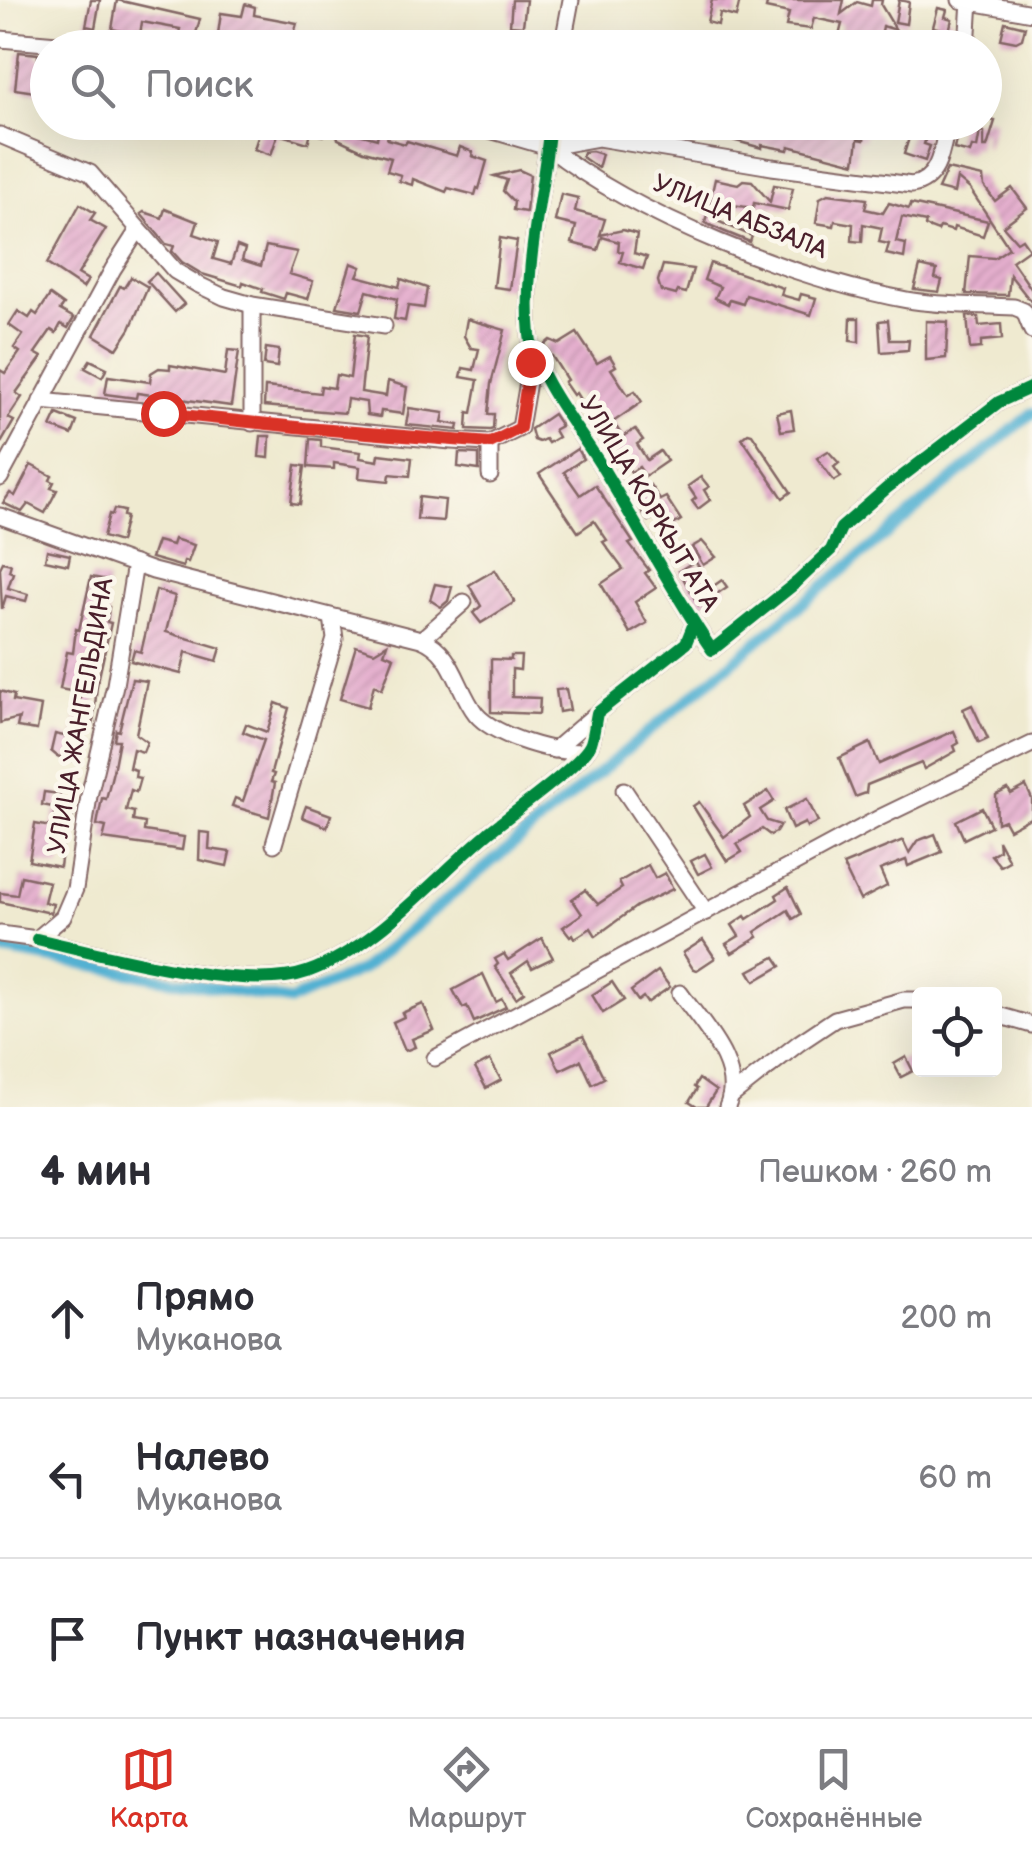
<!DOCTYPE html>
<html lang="ru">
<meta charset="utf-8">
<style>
body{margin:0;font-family:"Balsamiq Sans",sans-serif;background:#f2f2f3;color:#2b2b33}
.controls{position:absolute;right:30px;bottom:30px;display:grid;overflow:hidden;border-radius:10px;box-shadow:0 10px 40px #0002}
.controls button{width:90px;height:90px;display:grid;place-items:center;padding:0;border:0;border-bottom:2px solid #e1e1e2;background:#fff;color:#2b2b33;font:50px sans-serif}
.stop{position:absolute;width:30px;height:30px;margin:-22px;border:8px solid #d93025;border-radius:50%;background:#fff}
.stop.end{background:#d93025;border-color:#fff;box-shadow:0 2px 10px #0008}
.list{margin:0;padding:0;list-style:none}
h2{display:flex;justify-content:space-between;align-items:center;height:130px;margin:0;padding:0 40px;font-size:42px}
h2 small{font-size:32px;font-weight:400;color:#7c7c81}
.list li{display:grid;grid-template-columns:65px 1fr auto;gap:30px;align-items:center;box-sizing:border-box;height:160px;padding:0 40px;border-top:2px solid #e1e1e2}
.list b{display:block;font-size:38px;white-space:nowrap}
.list p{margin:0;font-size:32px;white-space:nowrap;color:#7c7c81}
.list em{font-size:32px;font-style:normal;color:#7c7c81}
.icon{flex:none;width:55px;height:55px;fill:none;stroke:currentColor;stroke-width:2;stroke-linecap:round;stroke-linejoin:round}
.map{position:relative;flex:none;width:1032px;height:1107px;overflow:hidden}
.search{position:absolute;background:#fff;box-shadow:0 10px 40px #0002;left:30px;right:30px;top:30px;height:110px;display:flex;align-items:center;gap:25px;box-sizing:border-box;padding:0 35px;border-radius:55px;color:#7c7c81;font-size:38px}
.sheet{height:610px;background:#fff}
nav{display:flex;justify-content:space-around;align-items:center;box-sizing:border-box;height:140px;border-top:2px solid #e1e1e2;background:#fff;font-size:28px;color:#7c7c81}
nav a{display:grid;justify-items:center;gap:5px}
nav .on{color:#d93025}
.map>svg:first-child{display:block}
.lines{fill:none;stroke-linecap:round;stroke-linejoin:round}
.canal{stroke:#53b1d2;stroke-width:11}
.building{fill:url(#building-hatch)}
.minor-casing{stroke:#846665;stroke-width:19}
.minor{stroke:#fff;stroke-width:15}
.cycleway-casing{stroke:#fbf7ec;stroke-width:19}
.cycleway{stroke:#00873e;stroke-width:12}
.route{stroke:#d93025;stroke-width:12}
.labels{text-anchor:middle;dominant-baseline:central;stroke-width:9;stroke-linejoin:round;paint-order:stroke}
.street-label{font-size:25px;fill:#4a1f2b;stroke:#fbf7ec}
</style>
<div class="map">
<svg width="1032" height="1107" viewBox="0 0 1032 1107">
<defs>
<pattern id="building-hatch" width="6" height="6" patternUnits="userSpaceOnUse" patternTransform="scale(2.5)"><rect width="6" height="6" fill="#e4aecd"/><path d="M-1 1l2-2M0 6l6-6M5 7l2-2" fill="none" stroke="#c595b0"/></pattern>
</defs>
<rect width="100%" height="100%" fill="#fbf7ec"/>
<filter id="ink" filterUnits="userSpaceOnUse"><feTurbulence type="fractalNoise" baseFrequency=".01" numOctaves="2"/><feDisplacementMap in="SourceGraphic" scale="20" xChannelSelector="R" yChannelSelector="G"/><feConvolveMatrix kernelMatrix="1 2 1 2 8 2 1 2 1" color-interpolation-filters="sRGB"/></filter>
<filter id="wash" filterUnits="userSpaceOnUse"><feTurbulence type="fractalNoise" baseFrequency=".0048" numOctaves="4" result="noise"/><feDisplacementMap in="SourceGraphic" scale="40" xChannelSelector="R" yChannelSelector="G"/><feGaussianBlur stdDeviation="2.25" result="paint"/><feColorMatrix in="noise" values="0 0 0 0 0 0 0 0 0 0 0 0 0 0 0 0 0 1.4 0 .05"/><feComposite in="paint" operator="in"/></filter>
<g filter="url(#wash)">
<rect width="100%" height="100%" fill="#efead0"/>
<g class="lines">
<path class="canal" d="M0 950 290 1001 363 969 1032 413"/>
</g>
<g id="blocks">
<g class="building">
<path d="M91 0H100L95 28 86 26Z"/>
<path d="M117 0 200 19 195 37 179 33 180 29 142 22 140 35 112 29Z"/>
<path d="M512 0H526L523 26 510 25Z"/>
<path d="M712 0H740L736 17 720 13 718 25 707 22Z"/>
<path d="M768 0H844L841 14 857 2 871 6 872 0H882L881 5 896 30 883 26 879 48H865L838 40 842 24 814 18 811 29 786 26 789 13 766 8Z"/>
<path d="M899 0 909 2 906 24 895 22Z"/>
<path d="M245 4 255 7 254 15 297 23 290 48H216L221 13 242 16Z"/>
<path d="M938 8 947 10 945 17 952 19 945 48H937L941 29 933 27Z"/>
<path d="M1005 22 1025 27 1022 39 1016 42 1001 39Z"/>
<path d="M19 52 38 54V58L48 59V94L15 89Z"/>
<path d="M984 118 995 121 987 147H984V132L980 131 977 148 972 147 970 153 954 149 960 122H984Z"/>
<path d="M239 122H327L323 136 311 132 308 143 278 134 271 155 254 149 260 131Z"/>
<path d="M664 122H867L864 140 858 139 855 163 789 146 788 150 762 145V148L714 135V138Z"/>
<path d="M914 122H931L924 144 930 146 925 161 904 154Z"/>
<path d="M346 123 357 128 355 133 377 139 378 133 388 135 387 139 405 144 407 141 457 156 460 147 473 152 472 156 487 161 479 189 477 188 475 195 448 188 446 192 413 179 412 185 399 181 401 175 387 171 391 158 364 151 338 139 336 129Z"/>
<path d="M592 151 602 154 598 168 582 157 583 152Z"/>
<path d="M947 169 983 177 984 186 995 201 1012 188 1027 208 1003 226 1017 242 1022 239 1029 249 1012 261 1032 290V303L1010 275 1008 295 966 294 970 256 994 258 1009 248 970 189 957 178 954 193 938 189Z"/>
<path d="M519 170 530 175 526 212 513 210 514 202 503 191 507 180 494 176Z"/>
<path d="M715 179 738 184 743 180 752 181 770 202 774 185 793 188 788 210 754 203 753 208 719 203 715 220 752 236 750 242 723 231 705 223Z"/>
<path d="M561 194 578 198 575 211 605 219 600 235 623 230 637 234 634 253 647 257 643 269 620 262 623 252 618 251 619 242 602 237 598 250 572 243 576 226 555 221Z"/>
<path d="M828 194 867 199 865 209 883 213 889 203 909 209 911 204 988 221 983 236 954 227 953 231 940 227 938 231 925 226 926 222 902 217 896 242 906 244 904 258 886 254 889 244 879 242 882 228 863 224 862 242 852 241 853 224 835 221 834 226 816 223 820 198Z"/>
<path d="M80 204 95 213 90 220 106 229 78 274 88 280 83 288 47 264Z"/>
<path d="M165 209 198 222 194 234 218 242 213 259 231 264 237 246 245 249 242 260 261 266 266 246 297 252 289 274 313 281 308 299 286 293 284 299 262 292 263 289 243 282 242 286 202 274 182 262 172 251 174 246 166 244 141 214 144 212 162 218Z"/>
<path d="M500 238 517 241 510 289 494 287Z"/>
<path d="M351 263 361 267 357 276 399 287 401 279 427 288 424 308 408 306 405 321 394 319 397 299 367 291 361 311 337 307Z"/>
<path d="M710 263 783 288 781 295 799 300 801 294 816 298 811 315 746 295 743 304 730 300 728 304 715 298 720 287 704 280Z"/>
<path d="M663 265 693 269 686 293 678 291 676 295 661 291 658 281Z"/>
<path d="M920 266 937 270 935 278 942 280 939 292 914 289Z"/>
<path d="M156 273 184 304 175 312 147 281Z"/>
<path d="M131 277 148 287 130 329 117 349 94 335 120 286 124 288Z"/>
<path d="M50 295 64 305 60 310 74 318 68 328 61 324 56 333 51 330 35 353 42 357 16 393 22 397 8 418 14 421 0 445V370L5 373 20 352 14 348 23 335 9 325 18 311 29 318 33 312 37 315Z"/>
<path d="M967 316 978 317 979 326 1001 324 1002 339 981 341V348L970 349Z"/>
<path d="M851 318H859V342L850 341Z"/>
<path d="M467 319 505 330 491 384 488 414H494L493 429 490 430 467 429 468 412 472 413 478 380 461 377 463 368 474 370 479 349 471 348 464 336Z"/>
<path d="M888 320 890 340H909L908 350 881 352 879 321Z"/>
<path d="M926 321 948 322 946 358 926 360Z"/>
<path d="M577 333 597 363 610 356 616 366 611 369 628 395 635 391 642 402 613 422 623 437 635 429 643 440 637 444 647 460 660 451 667 461 645 476 639 467 631 472 619 455 616 457 576 393 573 395 564 382 567 380 552 356H547L544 345 550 340 559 344Z"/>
<path d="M355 334 367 336 361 392 386 396 388 381 407 387 403 414 381 411 380 417 367 415 366 402 347 399 345 413 264 406 265 387 320 393 321 386 334 388 336 375 350 378Z"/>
<path d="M266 348 279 350 277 367 264 365Z"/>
<path d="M228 350 239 351 231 406 137 393 136 398 105 394 108 376 150 382 151 373 159 368 170 369V365L225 375Z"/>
<path d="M90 360 107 368 102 377 85 368Z"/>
<path d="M409 408 444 413 442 422 459 425 458 430 406 425Z"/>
<path d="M791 410 794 429 781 431 777 413Z"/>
<path d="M57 414 77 422 72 435 51 427Z"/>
<path d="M553 414 561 426 554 430 558 437 548 443 545 439 539 442 534 440 531 429Z"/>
<path d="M748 433 752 434 791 492 783 498 742 438Z"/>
<path d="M261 436H270L269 458 259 457Z"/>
<path d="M310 439 321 440V447L361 452 360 458 378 461 379 454 412 458 410 476 390 474 389 481 359 478 360 467 334 463V469L308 467Z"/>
<path d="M577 449 583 459 564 472 580 495 595 485 633 542 629 544 649 570 645 573 656 588 635 602 647 623 630 633 601 584 623 569 603 542 607 540 594 521 578 532 539 474Z"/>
<path d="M828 451 839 463 834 467 841 477 834 481 817 458Z"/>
<path d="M459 453 479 454V470L458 467Z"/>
<path d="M31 465 52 476 50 480 54 482 51 488 57 490 45 513 28 504 22 512 3 503 10 493 15 496Z"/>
<path d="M296 465 305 466 300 504 291 503Z"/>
<path d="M701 477 709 487 704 490 710 500 698 509 692 501 696 498 688 486Z"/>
<path d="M650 485 660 500 666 497 681 520 663 531 655 517 648 521 642 512 647 509 640 498 644 494 642 491Z"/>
<path d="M419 497 445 500 443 521 417 519Z"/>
<path d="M114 509 124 511 123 516 126 517 120 542 103 537 109 514 112 515Z"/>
<path d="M174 539 194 545 188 562 184 561 183 567 151 558 157 541 172 545Z"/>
<path d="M702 541 716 557 703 565 692 547Z"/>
<path d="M47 550 70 555 68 565 45 560Z"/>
<path d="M695 561 712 587 722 580 727 587 699 606 679 571Z"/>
<path d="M3 562 11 564 9 571 13 573 8 588 28 594 26 601 6 596 2 609 0 568Z"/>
<path d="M495 570 515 602 481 623 473 613 481 606 469 585Z"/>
<path d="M91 577 108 580 104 606 109 607 107 622 111 623 97 686 93 725H86L79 762 57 756 51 751 55 734 73 738 81 693 60 689 67 652 73 653 76 629 79 630Z"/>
<path d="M435 584 452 587 448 601 441 607 430 600Z"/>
<path d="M156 590 175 596 166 632 221 648 217 661 186 652 181 674 131 661 134 650 141 652Z"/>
<path d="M387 644 384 653 394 657 382 689 374 685 368 707 340 699 356 646 374 652Z"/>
<path d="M511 656H521L520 670 512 669V697L540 698 539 714 491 712V659L511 660Z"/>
<path d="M132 679 147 681 136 734 147 742 143 752 133 749 129 768 136 770 135 777 140 778 136 792 131 790 126 810 134 812 133 821 145 823 144 831 184 837 182 850 103 839 106 827 97 825 102 798 106 799 113 771 119 740H114L116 730 119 731Z"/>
<path d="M566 689 570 710 559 712 556 690Z"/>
<path d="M0 691 14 695 13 701 41 706 37 730 17 727 19 718 0 723Z"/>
<path d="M276 703 289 708 271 773 274 774 271 782 275 783 269 817 232 806 235 798 243 801 264 740 243 732 246 724 267 732Z"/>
<path d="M972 705 988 739 979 743 963 709Z"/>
<path d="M954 731 959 743 954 746 956 751 924 769 921 763 867 785 866 793 855 797 839 758 870 743 879 764Z"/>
<path d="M1026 786 1032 799V817L1009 829 1004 820 997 823 996 795 1008 789 1011 794Z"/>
<path d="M768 791 774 801 760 810 767 821 780 825 776 832 770 835 762 829 737 844 742 852 727 861 693 806 699 802 724 837 750 817 744 806Z"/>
<path d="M44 792 60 794 58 808 42 805Z"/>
<path d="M807 799 818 822 807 827 805 823 792 829 784 810Z"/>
<path d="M306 806 331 815 327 827 302 817Z"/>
<path d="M982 808 991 826 964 839 956 821Z"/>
<path d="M55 810 73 815 70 828 65 827 60 867 29 861 35 824 51 827Z"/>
<path d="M200 832 210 833 209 849 230 852 227 866 199 860Z"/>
<path d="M935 834 942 852 908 866 906 860 880 870 887 886 860 900 843 865 903 840 909 853 917 841Z"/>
<path d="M998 840 1009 861 1000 866 991 855 999 850Z"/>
<path d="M705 854 712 867 698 874 691 861Z"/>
<path d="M648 865 655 878 665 873 673 889 637 906 596 936 591 928 575 938 573 934 570 936 563 927 582 914 572 899 585 890 598 904 622 888 619 882Z"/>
<path d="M21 876 49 882 44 902 53 904 51 913 0 902V893L17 895Z"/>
<path d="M788 887 801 914 793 919 788 910 755 932 758 937 732 953 726 944 739 936 732 925 745 916 747 919 778 899 776 895Z"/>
<path d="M542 938 553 958 532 968 528 961 511 973 524 992 516 998 495 967 498 964 495 959 504 954 508 960Z"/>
<path d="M703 940 715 958 697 970 693 969 683 953Z"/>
<path d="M775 957 781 966 755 981 749 971Z"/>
<path d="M658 971 670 987 647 1003 643 997 638 1001 631 991Z"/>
<path d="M483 974 496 1002 502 999 506 1007 474 1022 467 1006 463 1008 453 990Z"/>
<path d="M612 982 624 1000 603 1013 592 995Z"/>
<path d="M423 1004 434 1030 412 1039 415 1047 405 1051 393 1022 404 1017 402 1013Z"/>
<path d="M583 1036 604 1078 592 1084 581 1060 560 1070 551 1052Z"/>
<path d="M906 1057 913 1071 901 1077 894 1064Z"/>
<path d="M490 1060 501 1080 486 1088 475 1068Z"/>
<path d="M699 1079 716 1091 706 1107H697L689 1102 697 1089 694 1087Z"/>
</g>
</g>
</g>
<g filter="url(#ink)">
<use href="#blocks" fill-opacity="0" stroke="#846665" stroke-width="2.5"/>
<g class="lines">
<defs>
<g id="minor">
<path d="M960 0 1032 13"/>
<path d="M0 39 103 48"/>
<path d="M562 48 571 0"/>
<path d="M967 48 970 0"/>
<path d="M462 122 548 147 598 138 772 167 912 185C941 180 942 146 948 122"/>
<path d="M550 122C544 192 523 265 530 335 535 378 579 429 602 467 639 528 672 591 712 650L797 582 831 550 841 528 887 488 999 402 1032 387"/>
<path d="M0 135 90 173 175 271 197 284 224 297 252 305 384 326"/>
<path d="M548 147C637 217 795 279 907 300 942 306 979 305 1014 307L1024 311 1032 331"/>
<path d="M252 305V423"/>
<path d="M41 401 451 441 490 443 520 428 533 353"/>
<path d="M490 475V443"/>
<path d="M0 478 113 269 138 230"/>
<path d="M0 516 153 571 421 639C454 652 456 688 476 714 494 736 559 756 586 751"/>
<path d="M422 639 464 602"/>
<path d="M554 750 597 713"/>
<path d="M624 790 706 912"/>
<path d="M274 844 335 639 332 617"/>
<path d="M0 934 37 939 63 917 75 889 89 796 115 685 135 564"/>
<path d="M37 939C103 954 246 994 307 972 377 947 432 880 488 833 508 816 584 763 591 743 594 734 595 723 597 713L686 643 694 623"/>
<path d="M680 993C702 1025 745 1066 727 1107"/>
<path d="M994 1014 1032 1025"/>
<path d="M435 1058 881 817 1032 744"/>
<path d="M730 1097 799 1043 835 1019 904 1000H920"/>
</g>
</defs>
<use href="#minor" class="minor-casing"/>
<use href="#minor" class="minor"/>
<defs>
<g id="cycleway">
<path d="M550 122C544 192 523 265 530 335 535 378 579 429 602 467 639 528 672 591 712 650L797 582 831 550 841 528 887 488 999 402 1032 387"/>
<path d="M37 939C103 954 246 994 307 972 377 947 432 880 488 833 508 816 584 763 591 743 594 734 595 723 597 713L686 643 694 623"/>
</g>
</defs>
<use href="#cycleway" class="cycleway-casing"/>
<use href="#cycleway" class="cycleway"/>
</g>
</g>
<g class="lines" filter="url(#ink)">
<path class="route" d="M163 413 306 428 490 443 520 428 530 362"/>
</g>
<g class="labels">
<g class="street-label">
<text transform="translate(740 217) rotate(22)">УЛИЦА АБЗАЛА</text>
<text transform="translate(649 504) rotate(59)">УЛИЦА КОРКЫТ АТА</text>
<text transform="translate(81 716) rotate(-80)">УЛИЦА ЖАНГЕЛЬДИНА</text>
</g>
</g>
</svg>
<div class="controls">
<button><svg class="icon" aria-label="locate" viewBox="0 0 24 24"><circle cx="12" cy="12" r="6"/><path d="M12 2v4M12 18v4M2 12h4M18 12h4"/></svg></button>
</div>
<div class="stop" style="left:163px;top:413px"></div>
<div class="stop end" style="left:530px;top:362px"></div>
<div class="search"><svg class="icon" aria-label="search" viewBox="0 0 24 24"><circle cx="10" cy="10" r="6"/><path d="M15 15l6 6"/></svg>Поиск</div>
</div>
<section class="sheet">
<h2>4 мин<small>Пешком · 260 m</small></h2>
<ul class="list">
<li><svg class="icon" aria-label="ahead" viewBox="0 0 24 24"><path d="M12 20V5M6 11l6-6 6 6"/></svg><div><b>Прямо</b><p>Муканова</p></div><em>200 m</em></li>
<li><svg class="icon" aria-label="left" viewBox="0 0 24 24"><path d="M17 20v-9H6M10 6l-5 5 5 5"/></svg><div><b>Налево</b><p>Муканова</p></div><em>60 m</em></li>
<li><svg class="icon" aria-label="arrive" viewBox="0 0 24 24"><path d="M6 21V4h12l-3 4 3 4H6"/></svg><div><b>Пункт назначения</b></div></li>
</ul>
</section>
<nav>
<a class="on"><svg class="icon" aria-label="map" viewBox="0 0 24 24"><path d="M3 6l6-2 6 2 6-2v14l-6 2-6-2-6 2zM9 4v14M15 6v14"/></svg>Карта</a>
<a><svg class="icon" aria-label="directions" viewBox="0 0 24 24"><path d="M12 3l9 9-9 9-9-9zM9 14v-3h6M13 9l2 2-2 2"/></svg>Маршрут</a>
<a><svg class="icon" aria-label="saved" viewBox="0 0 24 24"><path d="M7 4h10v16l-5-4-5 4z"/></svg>Сохранённые</a>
</nav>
